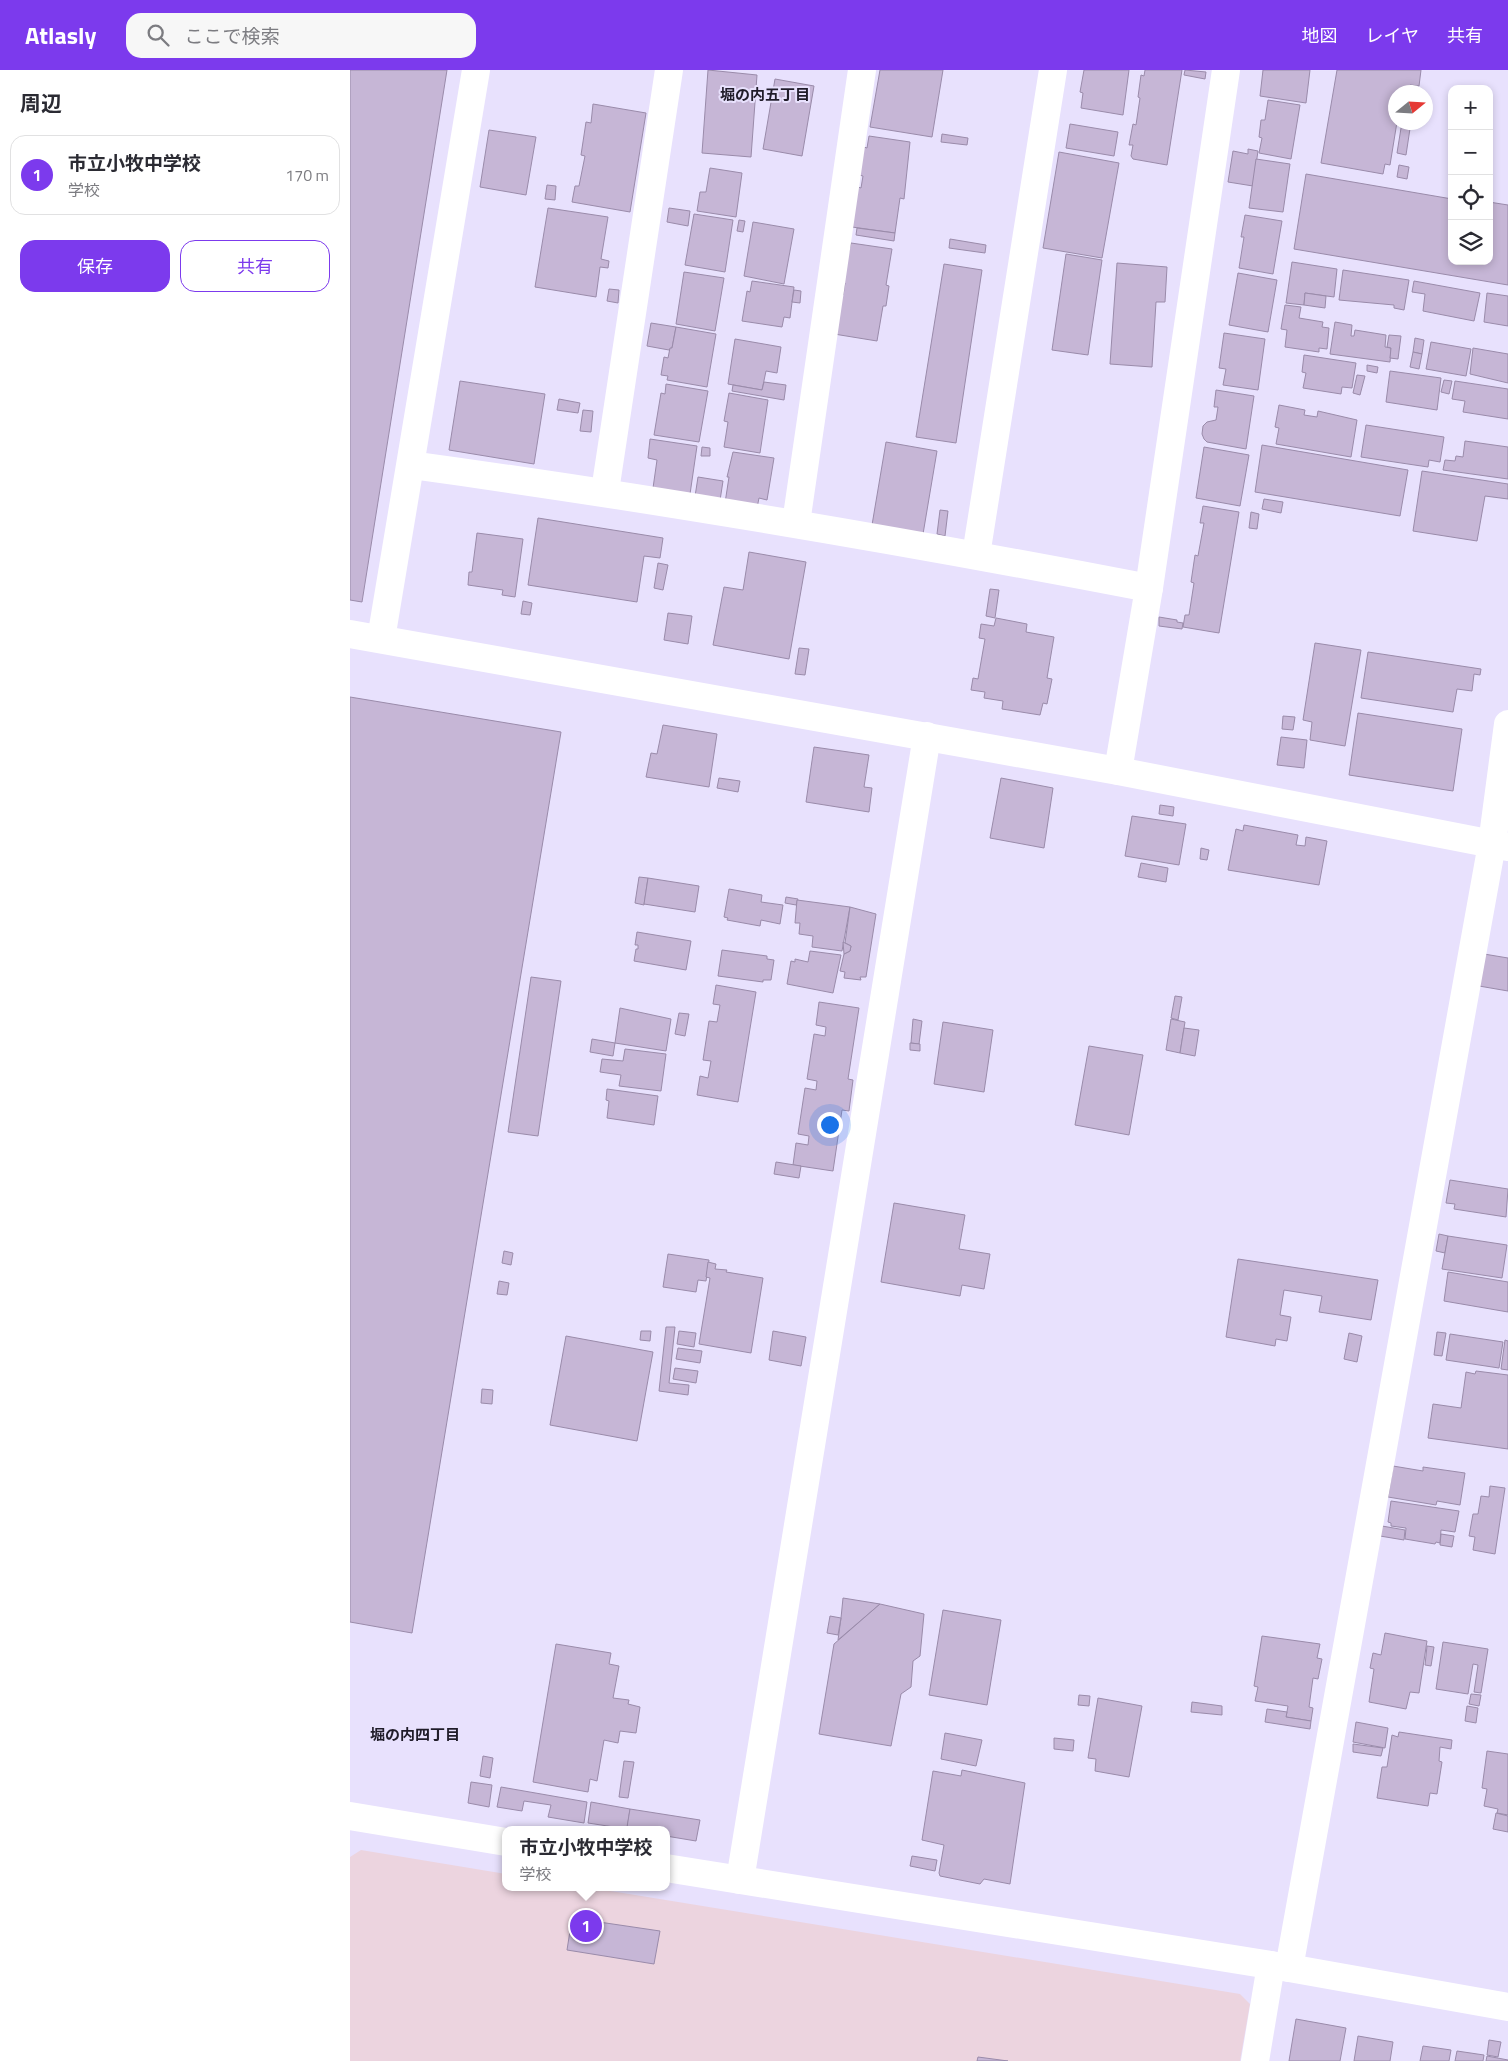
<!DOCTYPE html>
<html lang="ja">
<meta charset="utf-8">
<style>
body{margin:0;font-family:"Titillium Web","Noto Sans JP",sans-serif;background:#f7f7f7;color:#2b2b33}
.controls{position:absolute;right:15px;top:15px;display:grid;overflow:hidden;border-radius:10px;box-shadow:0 2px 8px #0003}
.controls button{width:45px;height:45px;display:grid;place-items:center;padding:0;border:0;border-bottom:1px solid #e1e1e2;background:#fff;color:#2b2b33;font:25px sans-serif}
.compass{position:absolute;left:1038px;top:15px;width:45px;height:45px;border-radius:50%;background:#fff;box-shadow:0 2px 8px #0003;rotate:72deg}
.you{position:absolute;left:479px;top:1054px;width:18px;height:18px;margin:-12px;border:4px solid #fff;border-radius:50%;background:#1a73e8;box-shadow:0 0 0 8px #1a73e833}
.badge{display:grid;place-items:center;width:32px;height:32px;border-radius:50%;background:#7c3aed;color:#fff;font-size:16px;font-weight:700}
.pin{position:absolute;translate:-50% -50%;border:2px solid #fff;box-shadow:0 1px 5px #0006}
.popup{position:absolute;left:152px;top:1756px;width:168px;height:65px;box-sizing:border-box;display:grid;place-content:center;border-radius:10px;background:#fff;filter:drop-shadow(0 1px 4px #0005);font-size:16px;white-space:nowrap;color:#7c7c81}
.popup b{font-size:19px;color:#2b2b33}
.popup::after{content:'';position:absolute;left:50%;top:100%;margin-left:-10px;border:10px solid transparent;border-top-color:#fff}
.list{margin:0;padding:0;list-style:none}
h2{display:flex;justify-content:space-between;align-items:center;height:65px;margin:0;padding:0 20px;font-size:21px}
h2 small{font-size:16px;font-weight:400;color:#7c7c81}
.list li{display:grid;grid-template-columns:32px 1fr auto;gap:15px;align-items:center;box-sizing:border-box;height:80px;margin:0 10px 10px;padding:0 10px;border:1px solid #e1e1e2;border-radius:15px}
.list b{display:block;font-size:19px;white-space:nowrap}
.list p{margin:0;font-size:16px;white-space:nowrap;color:#7c7c81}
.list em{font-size:16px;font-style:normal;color:#7c7c81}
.actions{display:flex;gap:10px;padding:15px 20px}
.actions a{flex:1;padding:11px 0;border:1px solid #7c3aed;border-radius:15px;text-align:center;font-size:18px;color:#7c3aed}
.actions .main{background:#7c3aed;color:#fff}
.icon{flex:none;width:28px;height:28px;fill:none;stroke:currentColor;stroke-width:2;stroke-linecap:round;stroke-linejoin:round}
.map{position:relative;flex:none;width:1158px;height:1991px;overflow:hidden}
header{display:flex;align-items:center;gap:30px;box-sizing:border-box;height:70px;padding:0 25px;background:#7c3aed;color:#fff}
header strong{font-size:24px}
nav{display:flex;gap:28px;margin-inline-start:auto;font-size:18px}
.search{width:350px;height:45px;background:#f7f7f7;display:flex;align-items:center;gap:12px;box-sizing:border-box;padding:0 18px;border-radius:15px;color:#7c7c81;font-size:19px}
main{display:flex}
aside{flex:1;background:#fff}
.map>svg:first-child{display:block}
.education{fill:#ecd4df}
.building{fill:#c6b6d6;stroke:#9a8baa}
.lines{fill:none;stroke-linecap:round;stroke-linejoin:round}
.minor{stroke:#fff;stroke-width:28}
.labels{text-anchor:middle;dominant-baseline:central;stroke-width:4;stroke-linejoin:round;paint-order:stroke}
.neighbourhood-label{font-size:15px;font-weight:bold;fill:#201c29;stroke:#e8e1fd}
</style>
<header>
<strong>Atlasly</strong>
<div class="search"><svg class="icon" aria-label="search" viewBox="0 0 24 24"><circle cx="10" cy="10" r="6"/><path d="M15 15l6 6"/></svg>ここで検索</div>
<nav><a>地図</a><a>レイヤ</a><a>共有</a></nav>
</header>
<main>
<aside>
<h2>周辺<small></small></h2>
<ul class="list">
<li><span class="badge">1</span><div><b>市立小牧中学校</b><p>学校</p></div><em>170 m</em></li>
</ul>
<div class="actions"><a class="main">保存</a><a>共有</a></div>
</aside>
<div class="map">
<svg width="1158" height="1991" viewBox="0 0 1158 1991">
<rect width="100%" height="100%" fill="#e8e1fd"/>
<path class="education" d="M11 1780 156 1804V1817H236L890 1924 900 1934 890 1991H0V1787Z"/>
<g class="building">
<path d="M0 0H97L12 532 0 530Z"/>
<path d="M358 0 407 5 401 87 352 83Z"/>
<path d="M530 0H593L582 67 520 57Z"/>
<path d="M734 0H779L773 45 731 38 733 23 730 22Z"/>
<path d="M795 0H832L817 95 783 89 781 86 783 75H779L783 54 786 55 790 28 788 27 791 5 794 6Z"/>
<path d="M835 0 856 2 855 9 834 5Z"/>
<path d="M913 0H960L956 33 910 26Z"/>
<path d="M987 0H1071L1069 16 1060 15 1059 22H1046L1047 52 1040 95 1035 94 1033 104 971 93Z"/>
<path d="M425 9 464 16 452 86 413 79Z"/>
<path d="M918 30 950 35 941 89 909 83 912 68 909 67 911 50H915Z"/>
<path d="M243 34 296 43 280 142 222 132 225 116H229L235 86 231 85 236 52 241 53Z"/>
<path d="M1052 52H1061L1056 85 1047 83Z"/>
<path d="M720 54 768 62 764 86 716 78Z"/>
<path d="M139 60 186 67 176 125 130 117Z"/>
<path d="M592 64 618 68 617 75 591 72Z"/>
<path d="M519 66 560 72 554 129 550 128 545 163 502 157 508 117 511 118 513 106 509 105 514 77 517 78Z"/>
<path d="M898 79 908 81 903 116 878 112 883 81 898 84Z"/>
<path d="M709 82 769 93 752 188 693 178Z"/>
<path d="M906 89 940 94 933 142 899 138Z"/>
<path d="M1049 95 1059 97 1057 109 1047 107Z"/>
<path d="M360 98 392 103 386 147 347 141 350 122H356Z"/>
<path d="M956 104 1102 129V191H1139V132L1158 135V215L944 179Z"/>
<path d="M197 115 206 116 205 130 195 129Z"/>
<path d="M198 138 258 147 251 189 259 191 258 198 250 197 246 227 185 217Z"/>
<path d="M319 138 340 141 338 156 317 152Z"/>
<path d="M344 144 383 150 375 202 335 195Z"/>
<path d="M895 145 932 151 923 204 889 198 894 167H891Z"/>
<path d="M389 150 395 151 393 162 387 161Z"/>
<path d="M403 152 444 159 434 214 394 206Z"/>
<path d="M507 158 545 163 544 171 506 165Z"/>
<path d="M600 169 636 175 635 183 599 178Z"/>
<path d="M501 173 542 179 536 215 539 216 536 236H533L527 271 484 264 490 225H493L495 213 491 212Z"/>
<path d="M716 184 752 190 738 285 702 280Z"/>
<path d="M942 192 987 199 984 227 955 223 954 235 936 233Z"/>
<path d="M767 193 817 197 815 232H806L802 297 760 294Z"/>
<path d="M594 194 632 200 606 373 566 367Z"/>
<path d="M993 200 1059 210 1054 240 1044 238V235L989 230Z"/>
<path d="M334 202 374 208 365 261 326 254Z"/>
<path d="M888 203 927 210 918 262 879 255Z"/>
<path d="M402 211 444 217 440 248 434 247 432 257 392 251 397 221 400 222Z"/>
<path d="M1064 211 1130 223 1124 251 1073 241 1075 224 1062 222Z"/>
<path d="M259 219 269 220 268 233 257 231Z"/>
<path d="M444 220 451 221 450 233 442 232Z"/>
<path d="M955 223 976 226 975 238 954 235Z"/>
<path d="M1137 223 1158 226V256L1134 252Z"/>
<path d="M935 235 951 237 949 248 973 252 972 257 979 258 977 279 969 278V282L935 277 937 260 931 259Z"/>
<path d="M985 252 1002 255 1001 266H1004L1005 260 1036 265 1035 277 1041 278 1040 292 980 284Z"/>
<path d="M301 253 326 257 322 278 319 280 297 276Z"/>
<path d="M326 257 366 264 357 317 317 310 318 306 311 305 314 287 318 288 320 278H322Z"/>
<path d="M874 263 915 269 908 320 873 315 876 299 869 298Z"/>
<path d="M1039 265 1051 266 1048 289 1040 288 1041 278 1037 277Z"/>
<path d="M1065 268 1074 270 1072 284 1063 282Z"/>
<path d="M385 269 431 277 427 303 416 301 412 320 378 314Z"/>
<path d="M1081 272 1121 279 1116 306 1076 299Z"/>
<path d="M1123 278 1158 284V313L1120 304Z"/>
<path d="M1063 282 1072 284 1069 299 1060 297Z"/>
<path d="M954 285 1006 293 1002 318 992 317 991 324 953 318 956 303 952 302Z"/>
<path d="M1017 295 1028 297 1027 303 1017 301Z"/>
<path d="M1040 301 1091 308 1087 340 1036 332Z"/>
<path d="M1007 305 1015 306 1010 325 1003 323Z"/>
<path d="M1094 310 1102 311 1099 324 1091 322Z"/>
<path d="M110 311 195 324 184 394 99 380Z"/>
<path d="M1105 311 1158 319V349L1113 342 1115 331 1102 329Z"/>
<path d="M414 312 436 315 434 330 382 321 383 315 412 320Z"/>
<path d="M316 314 358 321 349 372 304 365 311 323 315 324Z"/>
<path d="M866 320 904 326 896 379 857 372 854 369 852 364 853 356 857 352 866 350 868 337H864Z"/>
<path d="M379 323 418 330 410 383 374 377 378 352 374 351Z"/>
<path d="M209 329 230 333 228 343 207 340Z"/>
<path d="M929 335 955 340 954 345 967 347 968 341 1007 350 1001 387 926 374 929 358 925 357Z"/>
<path d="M233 340 243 341 241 362 230 361Z"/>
<path d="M1016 355 1094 367 1090 392 1079 390 1078 397 1011 387Z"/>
<path d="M300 369 347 376 339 431 302 425 307 390 298 388Z"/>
<path d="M1115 371 1158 377V409L1093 400 1095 390 1105 391 1106 386 1113 387Z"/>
<path d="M536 372 587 381 572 470 521 461Z"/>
<path d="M912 375 1058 400 1050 446 905 422Z"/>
<path d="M352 377 360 378V386H351Z"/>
<path d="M854 377 899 385 890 436 846 428Z"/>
<path d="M383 382 424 388 417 430 409 428 407 438 375 433 379 407H377Z"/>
<path d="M1072 401 1158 414V429L1135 426 1127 471 1063 461Z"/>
<path d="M348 407 373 411 369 437 344 433Z"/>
<path d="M914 429 933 432 931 443 912 439Z"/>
<path d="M853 436 889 442 869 563 833 557 835 545H839L844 513 841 512 845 485 848 486 854 453H850Z"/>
<path d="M590 440 598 441 595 466 587 464Z"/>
<path d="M901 442 909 444 907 459 899 458Z"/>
<path d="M188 448 313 468 310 488 294 486 287 532 178 515Z"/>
<path d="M127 463 173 469 165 527 152 525 153 520 118 515 119 502H122Z"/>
<path d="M399 482 456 492 439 589 363 575 374 517 393 520Z"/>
<path d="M308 493 318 495 313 520 304 518Z"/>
<path d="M640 519 649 520 645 548 636 546Z"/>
<path d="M173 531 182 533 180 545 171 544Z"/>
<path d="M318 543 342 546 338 574 314 570Z"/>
<path d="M809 547 827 550V552L833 553 832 559 809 556Z"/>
<path d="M646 548 677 554 676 562 704 567 697 608 702 609 697 634 693 633 690 645 652 639 653 631 634 628 635 622 621 620 623 608 628 609 635 569 629 568 631 554 644 556Z"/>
<path d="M965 573 1011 580 995 676 960 670 962 652 953 650Z"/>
<path d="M449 578 459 579 455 605 445 604Z"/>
<path d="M1018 582 1131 599 1130 605 1124 604 1122 621 1107 619 1103 642 1011 628Z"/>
<path d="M0 627 211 662 62 1563 0 1552Z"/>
<path d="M1008 643 1112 659 1103 721 999 705Z"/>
<path d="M933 646 945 647 943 660 932 659Z"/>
<path d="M313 655 367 664 359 717 296 707 301 683 307 684Z"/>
<path d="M931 667 957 670 954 698 927 695Z"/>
<path d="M464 677 519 685 514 717 522 718 519 742 456 732Z"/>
<path d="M369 708 390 711 388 722 367 718Z"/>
<path d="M651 708 703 718 694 778 640 768Z"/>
<path d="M810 735 824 737 823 746 809 744Z"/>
<path d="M782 746 836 754 829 795 775 786Z"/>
<path d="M894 755 948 765 946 775 955 776 956 767 977 771 969 815 878 800 886 759 893 761Z"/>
<path d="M851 778 859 780 857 790 850 789Z"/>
<path d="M791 793 818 798 816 812 788 807Z"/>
<path d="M289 807 298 808 294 835 285 833Z"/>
<path d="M298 808 349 816 345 842 294 834Z"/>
<path d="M379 819 412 825 411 832 433 835 430 854 411 850 410 856 377 850 378 848 374 847Z"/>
<path d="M436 827 448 829 446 835 435 833Z"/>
<path d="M447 830 500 837 492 881 462 877 463 866 449 864 450 853H445Z"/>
<path d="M500 837 526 844 516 907H510L511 910 494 908 495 902 490 901 494 884 500 881 501 876 495 873Z"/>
<path d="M287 862 341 871 336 900 284 891 286 879H288V875H285Z"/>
<path d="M493 872 501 876 500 881 494 884Z"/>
<path d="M372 880 417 886V889L424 890 421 910H413V912L368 906Z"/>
<path d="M460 881 491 885 483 923 437 914 441 891 445 892V889L458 892Z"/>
<path d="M1134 884 1158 888V921L1129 916Z"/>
<path d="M181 907 211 911 188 1066 158 1062Z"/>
<path d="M366 915 406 922 388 1032 347 1025 350 1006 358 1008 361 991 353 990 359 951 367 952 370 935 363 934Z"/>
<path d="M825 926 832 927 828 950 821 948Z"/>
<path d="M469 932 509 938 498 1009 503 1010 499 1041 492 1040 483 1101 443 1095 446 1073 458 1075 459 1066 448 1064 455 1018 466 1020 467 1011 457 1009 464 964 475 966 476 957 466 955Z"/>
<path d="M270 938 321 949 316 981 265 973Z"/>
<path d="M329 943 339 944 335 966 325 964Z"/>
<path d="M563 949 572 951 569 974 561 973Z"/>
<path d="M821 949 835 952 830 983 816 980Z"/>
<path d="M593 952 643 960 634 1022 584 1014Z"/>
<path d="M834 958 849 960 845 986 830 983Z"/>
<path d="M242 969 265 973 263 986 240 982Z"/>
<path d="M560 973 570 974V981L560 980Z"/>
<path d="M739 976 793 985 779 1065 725 1055Z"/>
<path d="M275 979 316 984 311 1021 269 1016 271 1005 250 1002 252 989 273 991Z"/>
<path d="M257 1019 308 1026 304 1055 257 1048 259 1031 256 1030Z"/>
<path d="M426 1092 451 1096 449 1108 424 1104Z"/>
<path d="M1100 1110 1158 1119 1156 1147 1104 1139 1105 1134 1096 1133Z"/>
<path d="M544 1133 615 1145 609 1179 640 1184 634 1219 612 1215 610 1226 531 1212Z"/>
<path d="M1089 1164 1098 1166 1095 1183 1086 1181Z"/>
<path d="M1098 1166 1157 1175 1152 1208 1092 1199Z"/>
<path d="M154 1181 163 1183 161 1195 152 1193Z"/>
<path d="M318 1184 359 1190 356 1211 348 1210 346 1222 313 1217Z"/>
<path d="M888 1189 1028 1210 1021 1250 969 1242 972 1226 934 1220 930 1245 941 1247 937 1271 926 1269 925 1276 876 1267Z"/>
<path d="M358 1192 366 1194 365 1199 377 1200 376 1202 413 1208 401 1283 349 1274 360 1208 356 1207Z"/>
<path d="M1098 1202 1158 1212V1242L1094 1231Z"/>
<path d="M149 1211 159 1213 157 1225 147 1224Z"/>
<path d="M316 1257H325L319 1313 339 1315 338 1325 309 1321Z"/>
<path d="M291 1261H301L300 1271 290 1270Z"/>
<path d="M329 1261 346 1263 344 1277 327 1274Z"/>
<path d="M423 1261 456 1267 451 1296 419 1290Z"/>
<path d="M1087 1262 1096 1263 1092 1286 1084 1285Z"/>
<path d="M999 1263 1012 1266 1007 1292 994 1289Z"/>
<path d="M1100 1264 1153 1272 1149 1298 1096 1290Z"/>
<path d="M216 1266 303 1282 287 1371 200 1355Z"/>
<path d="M1155 1270 1158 1271V1300L1151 1299Z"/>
<path d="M328 1278 352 1281 350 1293 326 1289Z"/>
<path d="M325 1298 348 1301 346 1313 323 1309Z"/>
<path d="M1126 1301 1158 1305V1379L1078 1368 1083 1334 1111 1338 1116 1302 1125 1304Z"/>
<path d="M132 1319 143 1320 142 1334 131 1333Z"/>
<path d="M1043 1396 1073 1401V1397L1115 1403 1110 1435 1087 1431 1086 1435 1038 1427Z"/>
<path d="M1140 1416 1155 1418 1145 1484 1123 1480 1125 1467 1119 1466 1123 1444H1128L1131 1426 1139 1427Z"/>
<path d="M1041 1431 1109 1441 1105 1462 1091 1460 1090 1473 1086 1472 1085 1474 1055 1469 1056 1458 1041 1456V1453L1038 1452Z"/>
<path d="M1032 1456 1055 1460 1054 1470 1030 1466Z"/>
<path d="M1091 1464 1104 1466 1102 1477 1090 1475Z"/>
<path d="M493 1528 530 1534 488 1570 491 1548Z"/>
<path d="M530 1534 574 1544 570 1586 563 1591 561 1617 551 1624 541 1676 469 1664 484 1574Z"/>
<path d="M593 1540 651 1550 637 1635 579 1625Z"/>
<path d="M480 1546 491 1548 488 1565 477 1563Z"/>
<path d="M1035 1563 1077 1571 1069 1623 1060 1622 1056 1639 1019 1632 1024 1599 1020 1598 1023 1583 1031 1585Z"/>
<path d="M912 1566 970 1574 967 1588 972 1589 968 1609 963 1608 959 1637 963 1638 961 1651 936 1647 938 1636 905 1631 908 1617 904 1616Z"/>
<path d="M1093 1572 1138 1579 1131 1623 1124 1622 1128 1595 1123 1594 1118 1624 1086 1619Z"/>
<path d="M206 1574 261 1583 259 1594 269 1596 263 1628 279 1630 278 1634 290 1637 286 1663 270 1661 268 1673 254 1670 247 1711 240 1709 238 1722 183 1712Z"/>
<path d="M1077 1576 1084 1577 1081 1596 1075 1595Z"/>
<path d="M1121 1624 1131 1625 1129 1636 1119 1634Z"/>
<path d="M729 1625 740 1626 739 1636 728 1635Z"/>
<path d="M748 1628 792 1636 779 1707 745 1701 746 1689 738 1688Z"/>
<path d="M842 1632 872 1636V1645L841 1642Z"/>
<path d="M1117 1636 1128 1638 1126 1653 1115 1651Z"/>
<path d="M917 1639 937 1642 936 1647 961 1651 960 1659 915 1652Z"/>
<path d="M1006 1652 1038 1658 1035 1678 1003 1672Z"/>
<path d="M1049 1662 1102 1670 1101 1679 1090 1677 1089 1691 1092 1692 1087 1724 1080 1723 1078 1736 1027 1728 1032 1697H1037L1042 1665 1048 1667Z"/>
<path d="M595 1663 632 1670 626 1696 591 1689Z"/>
<path d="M704 1668 724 1670 723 1681 704 1679Z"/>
<path d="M1003 1674 1033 1678 1031 1686 1003 1682Z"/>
<path d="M1137 1681 1158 1684V1745L1147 1743 1148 1739 1134 1736 1137 1719 1132 1718Z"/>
<path d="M133 1686 143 1688 140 1708 130 1706Z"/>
<path d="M274 1691 284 1692 278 1728 269 1727Z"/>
<path d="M612 1700 675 1713 660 1814 634 1809 630 1814 590 1806 589 1803 594 1775 572 1770 583 1701 611 1706Z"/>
<path d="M121 1712 142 1715 139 1737 118 1733Z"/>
<path d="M151 1717 237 1732 234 1753 198 1747 201 1735 174 1731 172 1741 147 1737Z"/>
<path d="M241 1732 280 1739 277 1759 238 1753Z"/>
<path d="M280 1739 350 1750 346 1771 316 1766V1760L277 1757Z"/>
<path d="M1146 1743 1158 1746V1762L1143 1759Z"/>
<path d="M562 1786 587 1790 585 1801 560 1796Z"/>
<path d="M222 1848 310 1861 304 1894 217 1880Z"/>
<path d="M946 1949 996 1958 990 1991H939Z"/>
<path d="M1008 1966 1043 1972 1040 1991H1004Z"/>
<path d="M1139 1970 1151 1972 1148 1987 1137 1985Z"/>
<path d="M1073 1976 1101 1980 1099 1991H1070Z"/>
<path d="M1107 1981 1134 1985 1133 1991H1105Z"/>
<path d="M1137 1986 1158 1990V1991H1136Z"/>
<path d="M628 1987 658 1991H627Z"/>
</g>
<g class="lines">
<g class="minor">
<path d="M61 395C309 429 553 471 799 518"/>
<path d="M255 421 319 0"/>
<path d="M446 453 512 0"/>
<path d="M626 485 703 0"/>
<path d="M0 564 768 701 1158 777"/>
<path d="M31 569 126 0"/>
<path d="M768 701 799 518 876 0"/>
<path d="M0 1746 156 1772"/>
<path d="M316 1798 939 1898 1158 1937"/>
<path d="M390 1810 577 666"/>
<path d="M939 1898 1142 774 1158 654"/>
<path d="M905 1991 921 1895"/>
</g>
</g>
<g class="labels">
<g class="neighbourhood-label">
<text x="415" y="24">堀の内五丁目</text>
<text x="65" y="1664">堀の内四丁目</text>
</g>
</g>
</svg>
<div class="controls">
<button>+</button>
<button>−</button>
<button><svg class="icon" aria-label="locate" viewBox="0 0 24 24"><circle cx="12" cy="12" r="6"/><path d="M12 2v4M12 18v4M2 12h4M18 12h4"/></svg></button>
<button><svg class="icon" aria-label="layers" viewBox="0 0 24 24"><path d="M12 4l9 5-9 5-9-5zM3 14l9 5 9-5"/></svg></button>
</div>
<svg class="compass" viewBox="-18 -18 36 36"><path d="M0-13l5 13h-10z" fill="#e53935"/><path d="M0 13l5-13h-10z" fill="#7c7c81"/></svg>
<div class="you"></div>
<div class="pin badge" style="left:236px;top:1856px">1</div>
<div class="popup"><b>市立小牧中学校</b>学校</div>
</div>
</main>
